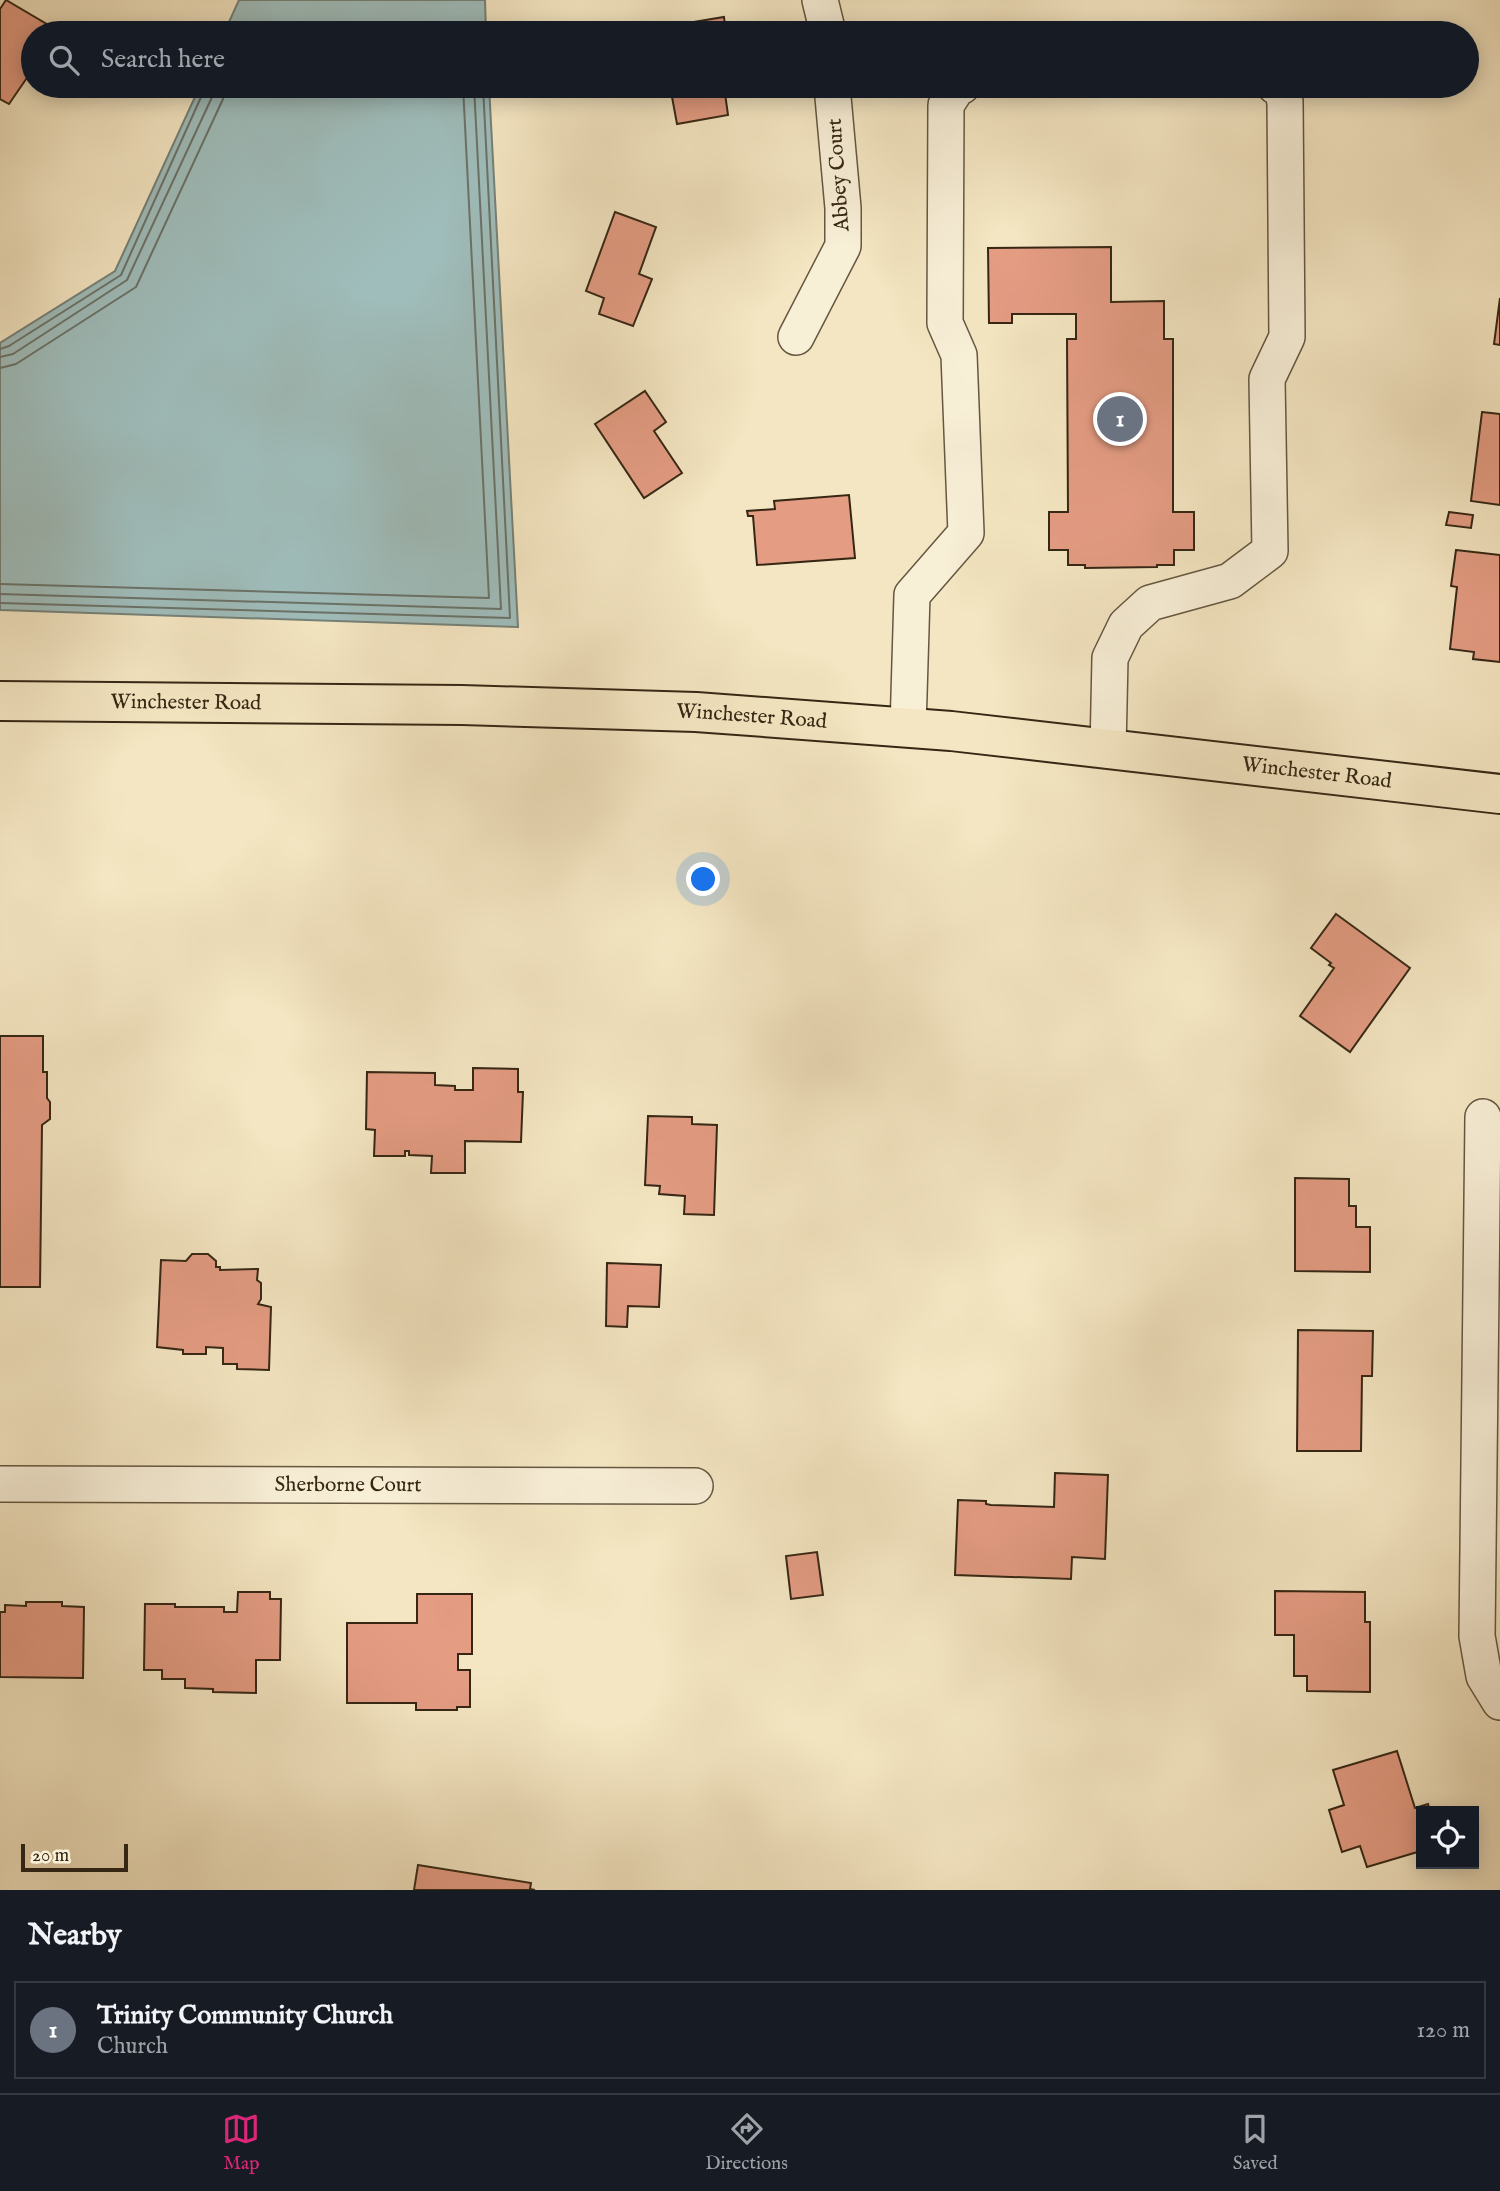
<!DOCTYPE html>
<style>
body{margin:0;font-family:"IM FELL English",serif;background:#242831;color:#f1f3f6}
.controls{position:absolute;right:21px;bottom:21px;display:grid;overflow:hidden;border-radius:0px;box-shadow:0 4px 18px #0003}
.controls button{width:63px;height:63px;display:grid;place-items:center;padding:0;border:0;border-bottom:2px solid #363941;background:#171b24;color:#f1f3f6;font:35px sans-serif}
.scale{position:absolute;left:21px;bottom:18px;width:107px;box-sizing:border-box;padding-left:7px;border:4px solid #352714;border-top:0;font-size:19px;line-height:24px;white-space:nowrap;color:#352714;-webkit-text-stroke:5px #f8efd7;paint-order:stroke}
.you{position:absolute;left:704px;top:880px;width:24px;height:24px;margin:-18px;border:5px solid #fff;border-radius:50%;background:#1a73e8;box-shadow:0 0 0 10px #1a73e833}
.badge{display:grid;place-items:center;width:46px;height:46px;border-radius:50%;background:#db2777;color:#fff;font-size:23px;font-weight:700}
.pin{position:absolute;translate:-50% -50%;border:4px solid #fff;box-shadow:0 2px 7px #0006}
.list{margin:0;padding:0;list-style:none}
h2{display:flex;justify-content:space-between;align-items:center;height:91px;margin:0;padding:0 28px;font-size:30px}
h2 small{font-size:23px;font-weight:400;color:#9ea1a6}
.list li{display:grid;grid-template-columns:46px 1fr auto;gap:21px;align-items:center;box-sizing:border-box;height:98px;margin:0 14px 14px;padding:0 14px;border:2px solid #363941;border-radius:0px}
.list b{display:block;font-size:26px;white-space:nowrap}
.list p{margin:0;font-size:23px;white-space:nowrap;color:#9ea1a6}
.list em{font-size:23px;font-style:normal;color:#9ea1a6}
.icon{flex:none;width:38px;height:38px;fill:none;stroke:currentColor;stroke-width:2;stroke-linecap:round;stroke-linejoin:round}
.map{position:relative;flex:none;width:1500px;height:1890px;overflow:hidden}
.search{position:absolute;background:#171b24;box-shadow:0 4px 18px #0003;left:21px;right:21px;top:21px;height:77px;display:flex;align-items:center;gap:18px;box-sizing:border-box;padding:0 24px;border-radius:38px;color:#9ea1a6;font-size:26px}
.sheet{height:203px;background:#171b24}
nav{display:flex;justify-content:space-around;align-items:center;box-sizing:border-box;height:98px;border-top:2px solid #363941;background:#171b24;font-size:19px;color:#9ea1a6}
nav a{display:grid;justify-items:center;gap:4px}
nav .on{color:#db2777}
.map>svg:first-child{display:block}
.water{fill:#9fbdbb;stroke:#758178;stroke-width:2}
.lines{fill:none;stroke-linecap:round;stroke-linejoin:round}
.shore{stroke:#6a7268;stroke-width:2}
.building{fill:#e49c83;stroke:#352714;stroke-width:2}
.minor-casing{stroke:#655740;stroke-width:38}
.major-casing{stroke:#352714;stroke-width:42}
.minor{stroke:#f8efd7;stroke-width:35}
.major{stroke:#f4e6c2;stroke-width:38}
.labels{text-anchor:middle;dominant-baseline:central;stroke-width:5;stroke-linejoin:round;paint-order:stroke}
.street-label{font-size:21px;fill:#352714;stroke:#f8efd7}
</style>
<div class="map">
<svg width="1500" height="1890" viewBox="0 0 1500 1890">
<rect width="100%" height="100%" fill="#f4e6c2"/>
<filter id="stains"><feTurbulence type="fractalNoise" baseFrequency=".00286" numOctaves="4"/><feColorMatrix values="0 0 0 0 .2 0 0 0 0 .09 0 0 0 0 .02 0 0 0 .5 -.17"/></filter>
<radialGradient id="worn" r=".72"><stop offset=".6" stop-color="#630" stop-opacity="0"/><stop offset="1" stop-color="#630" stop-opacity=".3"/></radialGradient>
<g class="water">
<path d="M239 0H485L486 33H224Z"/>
<path d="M200 86H489L518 627 0 610V343L115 271Z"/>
</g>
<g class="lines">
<g class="shore">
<path d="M0 349 9 346 121 275 206 86"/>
<path d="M0 357 13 354 127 280 213 95 215 86"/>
<path d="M0 368 16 364 136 287 223 99 225 86"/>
<path d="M0 584 489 598 463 86"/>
<path d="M0 594 501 609 474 86"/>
<path d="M0 603 510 618 483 86"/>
</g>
</g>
<g class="building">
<path d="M6 0 55 29 53 33H33V69L9 104 0 99V9Z"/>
<path d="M724 17 726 33H664L663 27Z"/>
<path d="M627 25 628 33H611L610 28Z"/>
<path d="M670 86H724L728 115 677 124Z"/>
<path d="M615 212 656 227 639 274 652 279 633 326 599 314 604 298 586 291Z"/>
<path d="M1111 247V302L1164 301V339H1173V512H1194V550H1174V565H1157V567L1085 568V565H1068V550H1049V512H1068L1067 339H1076V314H1012V323H989L988 248Z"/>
<path d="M1500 298V345L1494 344Z"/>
<path d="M645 391 666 422 654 431 682 473 644 498 595 424Z"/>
<path d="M1482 412 1500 414V505L1471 501Z"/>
<path d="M849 495 855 558 757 565 753 516H748L747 511 775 509 774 501Z"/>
<path d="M1449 512 1473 515 1471 528 1446 525Z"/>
<path d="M1456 550 1500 555V662L1473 659 1474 652 1450 649 1457 587 1451 586Z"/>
<path d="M1336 914 1410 968 1350 1052 1300 1016 1334 968 1329 965 1331 963 1311 948Z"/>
<path d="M0 1036H43V1072H47V1098L50 1102V1119L42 1125 40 1287H0Z"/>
<path d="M473 1068 518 1069V1092H523L521 1142 465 1141V1173H431L432 1156 409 1155V1151H405V1156H374L375 1130 366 1129 367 1072 435 1073V1085L455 1086V1090H473Z"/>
<path d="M648 1116 692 1117V1124L717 1125 714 1215 684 1214 685 1196 659 1194 660 1186 645 1185Z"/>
<path d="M1295 1178 1349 1179V1206H1356V1227H1370V1272L1295 1271Z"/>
<path d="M192 1254H208L216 1261V1267H220V1270L258 1269 257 1280 261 1283V1299L258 1304 271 1307 269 1370 237 1369V1364H223V1348L206 1347V1354H183V1350L157 1347 161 1260 186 1261Z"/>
<path d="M607 1263 661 1265 659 1307 628 1306 627 1327 606 1326Z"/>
<path d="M1298 1330 1373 1331 1372 1376H1362L1361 1451H1297Z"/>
<path d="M1055 1473 1108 1475 1105 1559 1072 1557 1071 1579 955 1575 958 1500 986 1501V1504L991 1505 1054 1507Z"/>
<path d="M817 1552 823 1595 791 1599 786 1556Z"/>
<path d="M1275 1591 1365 1592V1622H1370V1692L1307 1691V1676H1294V1635H1275Z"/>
<path d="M238 1592H270V1599H281L280 1660H256V1693L213 1692V1689L185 1688V1679H162V1670H144L145 1604H175V1607H224V1612H237Z"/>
<path d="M417 1594H472V1654H458V1670H470V1707H457V1710H416V1703H347V1623H417Z"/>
<path d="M26 1602H62V1606L84 1607 83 1678 0 1677V1612H5V1605L26 1606Z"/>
<path d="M1397 1751 1415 1808 1428 1804 1430 1811H1421V1851L1367 1867 1360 1846 1342 1852 1329 1810 1344 1805 1333 1770Z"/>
<path d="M418 1865 531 1883 530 1889 535 1890H414Z"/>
</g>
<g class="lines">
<defs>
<g id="minor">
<path d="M820 0 828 33"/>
<path d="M796 337 843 246V208L832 86"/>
<path d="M908 728 912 595 966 533 959 355 945 323 946 105 957 88 962 86"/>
<path d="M1108 750 1110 658 1126 625 1150 603 1230 581 1270 551 1267 379 1287 337 1285 101 1281 89 1275 86"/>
<path d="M1483 1117 1477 1636 1484 1676 1500 1702"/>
<path id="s1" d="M0 1484 695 1486"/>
</g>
<g id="major">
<path id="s2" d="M0 701 462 705 696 712 951 731 1500 794"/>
</g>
</defs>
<use href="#minor" class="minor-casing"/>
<use href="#major" class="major-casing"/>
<use href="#minor" class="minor"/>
<use href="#major" class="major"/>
</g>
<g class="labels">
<g class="street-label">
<text transform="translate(839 175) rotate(-94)">Abbey Court</text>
<text stroke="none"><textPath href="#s2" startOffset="186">Winchester Road</textPath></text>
<text stroke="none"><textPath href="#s2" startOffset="752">Winchester Road</textPath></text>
<text stroke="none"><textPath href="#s2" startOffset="1320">Winchester Road</textPath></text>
<text stroke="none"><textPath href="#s1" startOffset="348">Sherborne Court</textPath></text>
</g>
</g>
<rect width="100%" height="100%" filter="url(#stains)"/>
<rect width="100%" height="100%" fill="url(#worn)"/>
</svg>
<div class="controls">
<button><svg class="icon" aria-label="locate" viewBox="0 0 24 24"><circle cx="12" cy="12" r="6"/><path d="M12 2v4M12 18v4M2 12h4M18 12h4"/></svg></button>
</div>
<div class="scale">20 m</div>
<div class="you"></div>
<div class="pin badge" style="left:1120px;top:419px;background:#6b7280">1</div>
<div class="search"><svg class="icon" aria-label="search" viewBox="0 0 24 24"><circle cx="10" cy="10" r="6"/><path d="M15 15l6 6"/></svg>Search here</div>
</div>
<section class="sheet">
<h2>Nearby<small></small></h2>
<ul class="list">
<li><span class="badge" style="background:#6b7280">1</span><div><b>Trinity Community Church</b><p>Church</p></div><em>120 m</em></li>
</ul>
</section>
<nav>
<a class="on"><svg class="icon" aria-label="map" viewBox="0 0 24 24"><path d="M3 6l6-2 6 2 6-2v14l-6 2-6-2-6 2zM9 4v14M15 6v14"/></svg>Map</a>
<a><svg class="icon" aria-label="directions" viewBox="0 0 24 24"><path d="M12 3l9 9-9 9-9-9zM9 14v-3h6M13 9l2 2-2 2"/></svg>Directions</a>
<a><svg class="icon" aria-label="saved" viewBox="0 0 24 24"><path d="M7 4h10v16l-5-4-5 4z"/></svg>Saved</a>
</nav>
